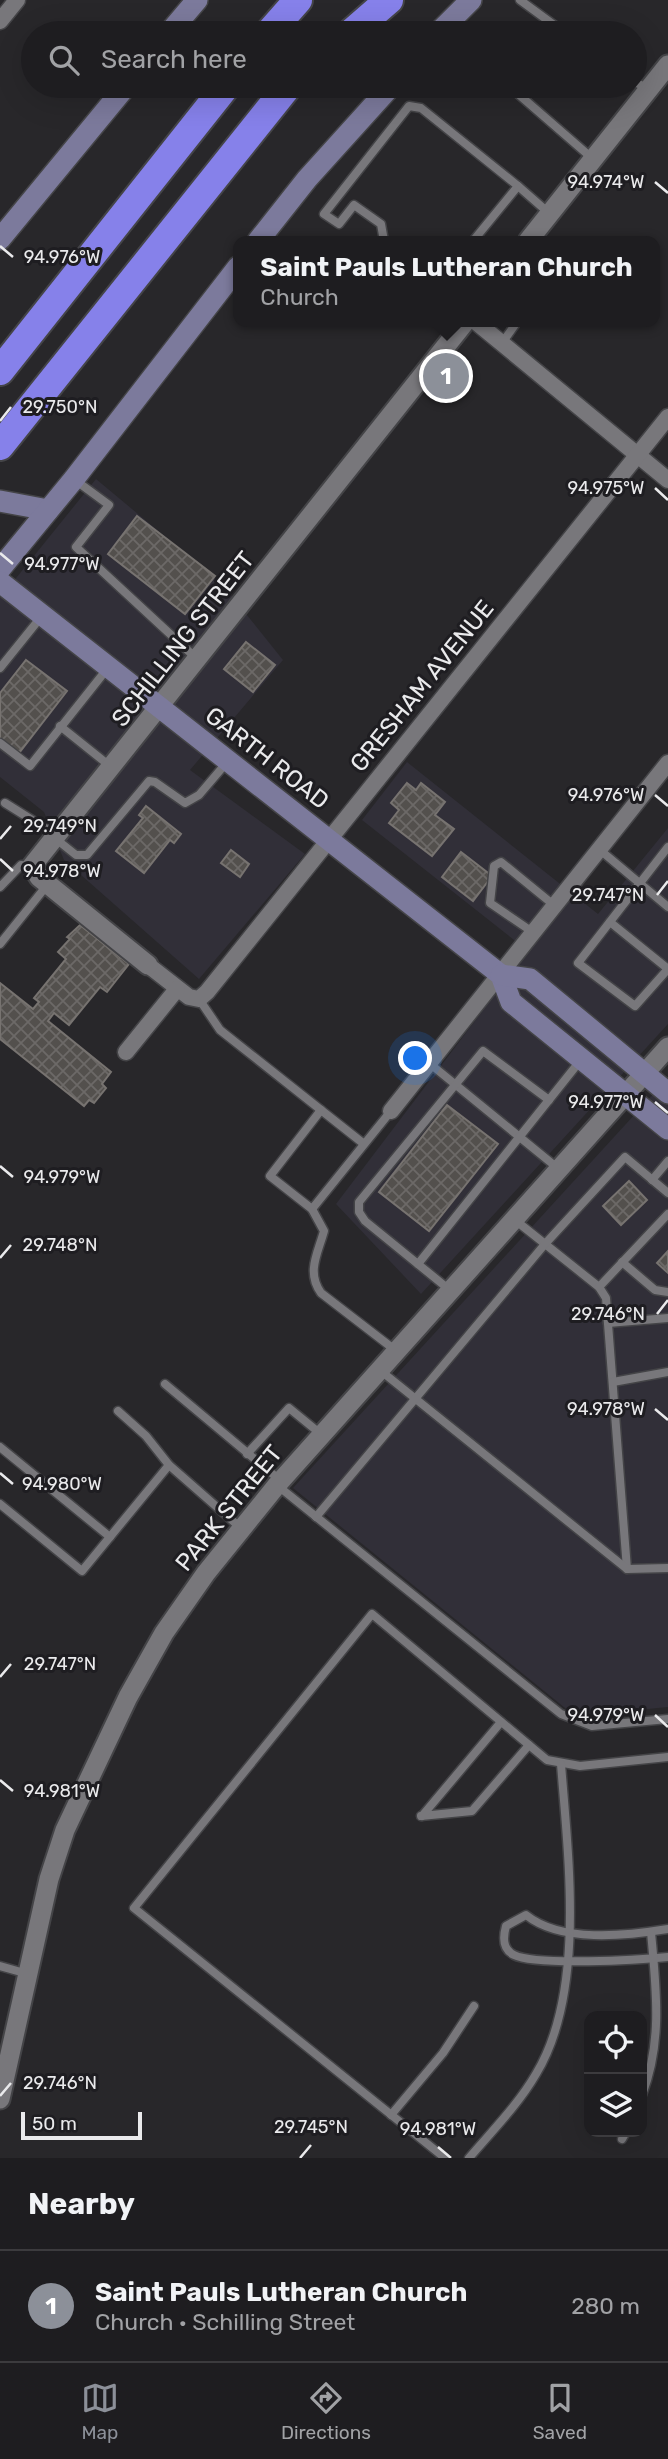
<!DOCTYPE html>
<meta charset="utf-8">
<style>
body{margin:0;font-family:Rubik,sans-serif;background:#2b2a2d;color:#f1f3f6}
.controls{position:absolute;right:21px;bottom:21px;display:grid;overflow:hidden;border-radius:14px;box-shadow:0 7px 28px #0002}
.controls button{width:63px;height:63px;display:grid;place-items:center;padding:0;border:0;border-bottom:2px solid #3c3b3e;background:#1e1d20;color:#f1f3f6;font:35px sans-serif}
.scale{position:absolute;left:21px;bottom:18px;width:121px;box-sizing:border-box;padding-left:7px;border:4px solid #eaeaec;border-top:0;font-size:19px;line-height:24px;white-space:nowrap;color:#eaeaec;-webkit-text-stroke:5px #1e1d21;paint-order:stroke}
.you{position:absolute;left:416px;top:1059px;width:24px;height:24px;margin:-18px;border:5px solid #fff;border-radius:50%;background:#1a73e8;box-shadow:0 0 0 10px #1a73e833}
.badge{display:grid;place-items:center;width:46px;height:46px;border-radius:50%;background:#8c9099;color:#fff;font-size:23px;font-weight:700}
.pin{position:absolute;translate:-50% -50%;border:4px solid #fff;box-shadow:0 2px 7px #0006}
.popup{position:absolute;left:233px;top:236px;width:427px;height:91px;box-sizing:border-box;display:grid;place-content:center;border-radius:14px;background:#1e1d20;filter:drop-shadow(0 2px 5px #0005);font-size:23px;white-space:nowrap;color:#a1a2a5}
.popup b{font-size:26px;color:#f1f3f6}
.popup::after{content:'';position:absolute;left:50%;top:100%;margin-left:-14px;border:14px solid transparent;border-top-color:#1e1d20}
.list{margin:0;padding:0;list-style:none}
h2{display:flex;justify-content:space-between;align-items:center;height:91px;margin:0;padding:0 28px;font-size:30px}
h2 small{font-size:23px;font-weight:400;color:#a1a2a5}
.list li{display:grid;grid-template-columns:46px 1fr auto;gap:21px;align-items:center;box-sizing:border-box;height:112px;padding:0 28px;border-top:2px solid #3c3b3e}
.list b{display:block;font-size:26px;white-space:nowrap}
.list p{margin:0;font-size:23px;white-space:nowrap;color:#a1a2a5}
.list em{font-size:23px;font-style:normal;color:#a1a2a5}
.icon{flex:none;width:38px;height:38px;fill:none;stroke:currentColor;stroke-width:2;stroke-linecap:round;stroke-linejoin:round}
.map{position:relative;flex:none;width:668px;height:2158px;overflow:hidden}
.search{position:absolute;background:#1e1d20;box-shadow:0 7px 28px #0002;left:21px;right:21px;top:21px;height:77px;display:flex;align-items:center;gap:18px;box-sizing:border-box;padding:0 24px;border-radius:38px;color:#a1a2a5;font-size:26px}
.sheet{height:203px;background:#1e1d20}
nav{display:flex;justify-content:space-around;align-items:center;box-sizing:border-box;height:98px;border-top:2px solid #3c3b3e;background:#1e1d20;font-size:19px;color:#a1a2a5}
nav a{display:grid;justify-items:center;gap:4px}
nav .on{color:#8c9099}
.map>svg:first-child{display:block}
.built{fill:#312f38}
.building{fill:url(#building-cross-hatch);stroke:#777370;stroke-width:2}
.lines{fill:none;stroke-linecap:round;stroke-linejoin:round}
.service-casing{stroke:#444447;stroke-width:11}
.minor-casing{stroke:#444447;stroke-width:19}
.tertiary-casing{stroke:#444447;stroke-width:23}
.secondary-casing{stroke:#444447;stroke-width:24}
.motorway-casing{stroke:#444447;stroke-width:32}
.service{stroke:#78777b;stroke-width:8}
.minor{stroke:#78777b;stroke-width:16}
.tertiary{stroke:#78777b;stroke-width:19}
.secondary{stroke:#7c7a9c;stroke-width:21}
.motorway{stroke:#8681ea;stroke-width:28}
.ticks{fill:none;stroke:#eaeaec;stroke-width:2.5}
.labels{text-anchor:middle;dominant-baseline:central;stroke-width:6;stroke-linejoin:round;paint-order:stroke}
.street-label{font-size:24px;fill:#eaeaec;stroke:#1e1d21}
.ticks-label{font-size:18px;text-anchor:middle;fill:#eaeaec;stroke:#1e1d21;stroke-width:6;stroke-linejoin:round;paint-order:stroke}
</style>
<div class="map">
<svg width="668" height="2158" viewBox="0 0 668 2158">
<defs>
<pattern id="building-cross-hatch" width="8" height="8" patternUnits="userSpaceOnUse" patternTransform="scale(1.75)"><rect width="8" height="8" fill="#53504d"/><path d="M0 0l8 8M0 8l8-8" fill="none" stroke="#6c6967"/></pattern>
</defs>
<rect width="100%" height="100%" fill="#28272a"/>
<g class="built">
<path d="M96 479 222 584 283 660 190 770 305 854 199 979 64 860 44 812 0 777V598Z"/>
<path d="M407 762 598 914 668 828V1024L421 1294 336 1204 528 951 362 820Z"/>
<path d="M668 1078V1707L575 1716 293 1488Z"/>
</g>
<g class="building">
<path d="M137 516 215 576 185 614 108 554Z"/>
<path d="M246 642 275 665 253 692 224 669Z"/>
<path d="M26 660 67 691 19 753 0 738V693Z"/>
<path d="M407 783 416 790 421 783 445 802 435 815 454 829 432 856 389 823 399 810 391 803Z"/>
<path d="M146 806 181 834 174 843 170 840 144 873 116 851 143 818 139 815Z"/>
<path d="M231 850 249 864 240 877 221 863Z"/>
<path d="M461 852 492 876 473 901 442 877Z"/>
<path d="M80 925 129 964 107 992 100 987 69 1025 54 1013 48 1021 111 1072 102 1084 106 1088 94 1103 89 1100 84 1106 0 1039V983L33 1009 39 1002 34 998 66 959 58 952 70 939 67 937Z"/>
<path d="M447 1105 498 1144 429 1231 379 1192Z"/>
<path d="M629 1181 647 1200 621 1225 603 1206Z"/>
<path d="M668 1251V1273L657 1263Z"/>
</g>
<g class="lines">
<defs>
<g id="service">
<path d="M520 0 565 33"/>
<path d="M635 82 648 89"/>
<path d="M509 86 593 159"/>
<path d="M518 186 550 214"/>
<path d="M384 241 381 224 354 205 339 224 324 214 409 106 421 108 518 186 473 241"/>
<path d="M502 343 517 322"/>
<path d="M75 480 109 505 76 547 196 658"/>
<path d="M0 668 41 617"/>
<path d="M60 726 110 766"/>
<path d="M0 743 30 766 107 669"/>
<path d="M5 803 56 835"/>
<path d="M56 839 76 855H87L149 781 155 782 185 803 199 795 228 761"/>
<path d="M668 847 578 963 635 1006 668 969"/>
<path d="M600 850 668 907"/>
<path d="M0 887 21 865 32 866"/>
<path d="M610 922 668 969"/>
<path d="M534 933 490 903 494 866 501 862 555 906"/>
<path d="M0 944 48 884"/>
<path d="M199 999 220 1030 321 1110"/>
<path d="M429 1063 560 1170"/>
<path d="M364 1144 321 1110 270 1176 312 1209 391 1111"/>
<path d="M652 1180 668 1161"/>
<path d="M312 1209 324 1231C318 1253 306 1272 321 1293L395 1350"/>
<path d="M515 1220 599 1287 606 1298 627 1569"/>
<path d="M622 1262 655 1290 668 1292"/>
<path d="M418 1264 580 1061"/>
<path d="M599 1287 668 1214"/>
<path d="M451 1291 365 1221 359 1212V1202L483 1051 549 1100"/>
<path d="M608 1323 668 1318"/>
<path d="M381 1371 627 1569 668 1568"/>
<path d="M613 1382 668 1372"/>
<path d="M165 1384 281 1481"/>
<path d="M118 1411 146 1436 169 1465 242 1529"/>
<path d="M0 1447 110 1537"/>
<path d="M247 1454 289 1408 322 1435"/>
<path d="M278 1486 561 1714 592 1726 668 1719"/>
<path d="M0 1504 82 1571 169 1465"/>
<path d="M316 1517 545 1244 625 1157 668 1193"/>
<path d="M421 1816 472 1811 529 1745"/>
<path d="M422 1816 501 1722"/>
<path d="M668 1929C625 1936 561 1943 526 1915L506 1926C503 1937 502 1949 514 1955 536 1966 640 1960 668 1957"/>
<path d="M0 1966 28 1974"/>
<path d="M642 2095C663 2041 656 1988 651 1932"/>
<path d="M391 2115 443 2053 474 2006"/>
<path d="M622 2139 626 2132"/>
<path d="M445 2158 134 1908 372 1614 547 1760 580 1766 668 1757"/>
<path d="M469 2158C492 2131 518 2105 536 2074 586 1992 568 1856 561 1764"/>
</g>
<g id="minor">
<path d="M0 21 17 0"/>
<path d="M476 322 668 480"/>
<path d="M148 965 189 997 199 999 207 992 668 417"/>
<path d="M126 1052 177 989"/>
<path d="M391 1111 668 763"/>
</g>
<g id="tertiary">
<path d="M528 241 668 65"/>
<path d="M148 965 39 877 32 866 465 322"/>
<path d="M0 2099 49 1879 65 1830 128 1697 164 1633 206 1573 277 1485 668 1047"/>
</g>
<g id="secondary">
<path d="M169 33 197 0"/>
<path d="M438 33 471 0"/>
<path d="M0 239 126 86"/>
<path d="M258 241 307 179 391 86"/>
<path d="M0 501 48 510"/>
<path d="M0 569 74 479 238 267"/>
<path d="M0 582 501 975 511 1002 668 1129"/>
<path d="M501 975 530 979 668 1093"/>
</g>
<g id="motorway">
<path d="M269 33 298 0"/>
<path d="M351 33 389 0"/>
<path d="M0 371 226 86"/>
<path d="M0 446 288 86"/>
</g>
</defs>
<use href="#service" class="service-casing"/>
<use href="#minor" class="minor-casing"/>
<use href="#tertiary" class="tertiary-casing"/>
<use href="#secondary" class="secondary-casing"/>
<use href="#motorway" class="motorway-casing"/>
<use href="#service" class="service"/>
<use href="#minor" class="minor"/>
<use href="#tertiary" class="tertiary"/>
<use href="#secondary" class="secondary"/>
<use href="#motorway" class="motorway"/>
</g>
<path class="ticks" d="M655 182 668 193M0 246 13 257M0 421 11 407M655 488 668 500M0 553 13 564M655 795 668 806M0 839 11 826M0 859 13 871M657 895 668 881M655 1102 668 1113M0 1166 13 1177M0 1258 11 1245M657 1314 668 1300M655 1409 668 1420M0 1473 13 1484M0 1677 11 1664M655 1715 668 1727M0 1780 13 1791M0 2096 11 2083M438 2147 451 2158M300 2158 311 2145"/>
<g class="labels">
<g class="street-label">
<text transform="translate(183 639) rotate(-52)">SCHILLING STREET</text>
<text transform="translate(422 686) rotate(-51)">GRESHAM AVENUE</text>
<text transform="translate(267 758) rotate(38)">GARTH ROAD</text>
<text transform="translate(229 1508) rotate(-51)">PARK STREET</text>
</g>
</g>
<g class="ticks-label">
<text x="606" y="188">94.974°W</text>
<text x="62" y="263">94.976°W</text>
<text x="60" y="413">29.750°N</text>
<text x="606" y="494">94.975°W</text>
<text x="62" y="570">94.977°W</text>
<text x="606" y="801">94.976°W</text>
<text x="60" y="832">29.749°N</text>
<text x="62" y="877">94.978°W</text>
<text x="608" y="901">29.747°N</text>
<text x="606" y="1108">94.977°W</text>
<text x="62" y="1183">94.979°W</text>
<text x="60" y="1251">29.748°N</text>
<text x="608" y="1320">29.746°N</text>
<text x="606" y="1415">94.978°W</text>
<text x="62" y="1490">94.980°W</text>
<text x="60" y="1670">29.747°N</text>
<text x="606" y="1721">94.979°W</text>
<text x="62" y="1797">94.981°W</text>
<text x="60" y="2089">29.746°N</text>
<text x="311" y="2133">29.745°N</text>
<text x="438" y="2135">94.981°W</text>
</g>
</svg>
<div class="controls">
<button><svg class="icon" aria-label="locate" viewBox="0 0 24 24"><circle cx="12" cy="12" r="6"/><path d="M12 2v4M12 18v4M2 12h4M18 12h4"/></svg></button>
<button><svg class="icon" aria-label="layers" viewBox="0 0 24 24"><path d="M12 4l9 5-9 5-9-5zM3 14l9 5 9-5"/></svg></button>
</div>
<div class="scale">50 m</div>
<div class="you"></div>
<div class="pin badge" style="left:446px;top:376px">1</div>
<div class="popup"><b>Saint Pauls Lutheran Church</b>Church</div>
<div class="search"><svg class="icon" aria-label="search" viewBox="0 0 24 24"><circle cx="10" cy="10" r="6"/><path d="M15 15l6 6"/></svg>Search here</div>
</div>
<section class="sheet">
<h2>Nearby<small></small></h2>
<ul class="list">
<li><span class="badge">1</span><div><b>Saint Pauls Lutheran Church</b><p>Church · Schilling Street</p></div><em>280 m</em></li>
</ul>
</section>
<nav>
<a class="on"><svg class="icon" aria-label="map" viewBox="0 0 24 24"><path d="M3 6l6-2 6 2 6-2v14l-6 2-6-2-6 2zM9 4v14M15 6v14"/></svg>Map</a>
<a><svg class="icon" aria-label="directions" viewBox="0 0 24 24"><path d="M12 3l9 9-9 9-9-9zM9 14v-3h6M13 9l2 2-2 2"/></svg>Directions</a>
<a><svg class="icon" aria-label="saved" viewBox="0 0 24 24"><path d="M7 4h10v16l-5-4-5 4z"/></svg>Saved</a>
</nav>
